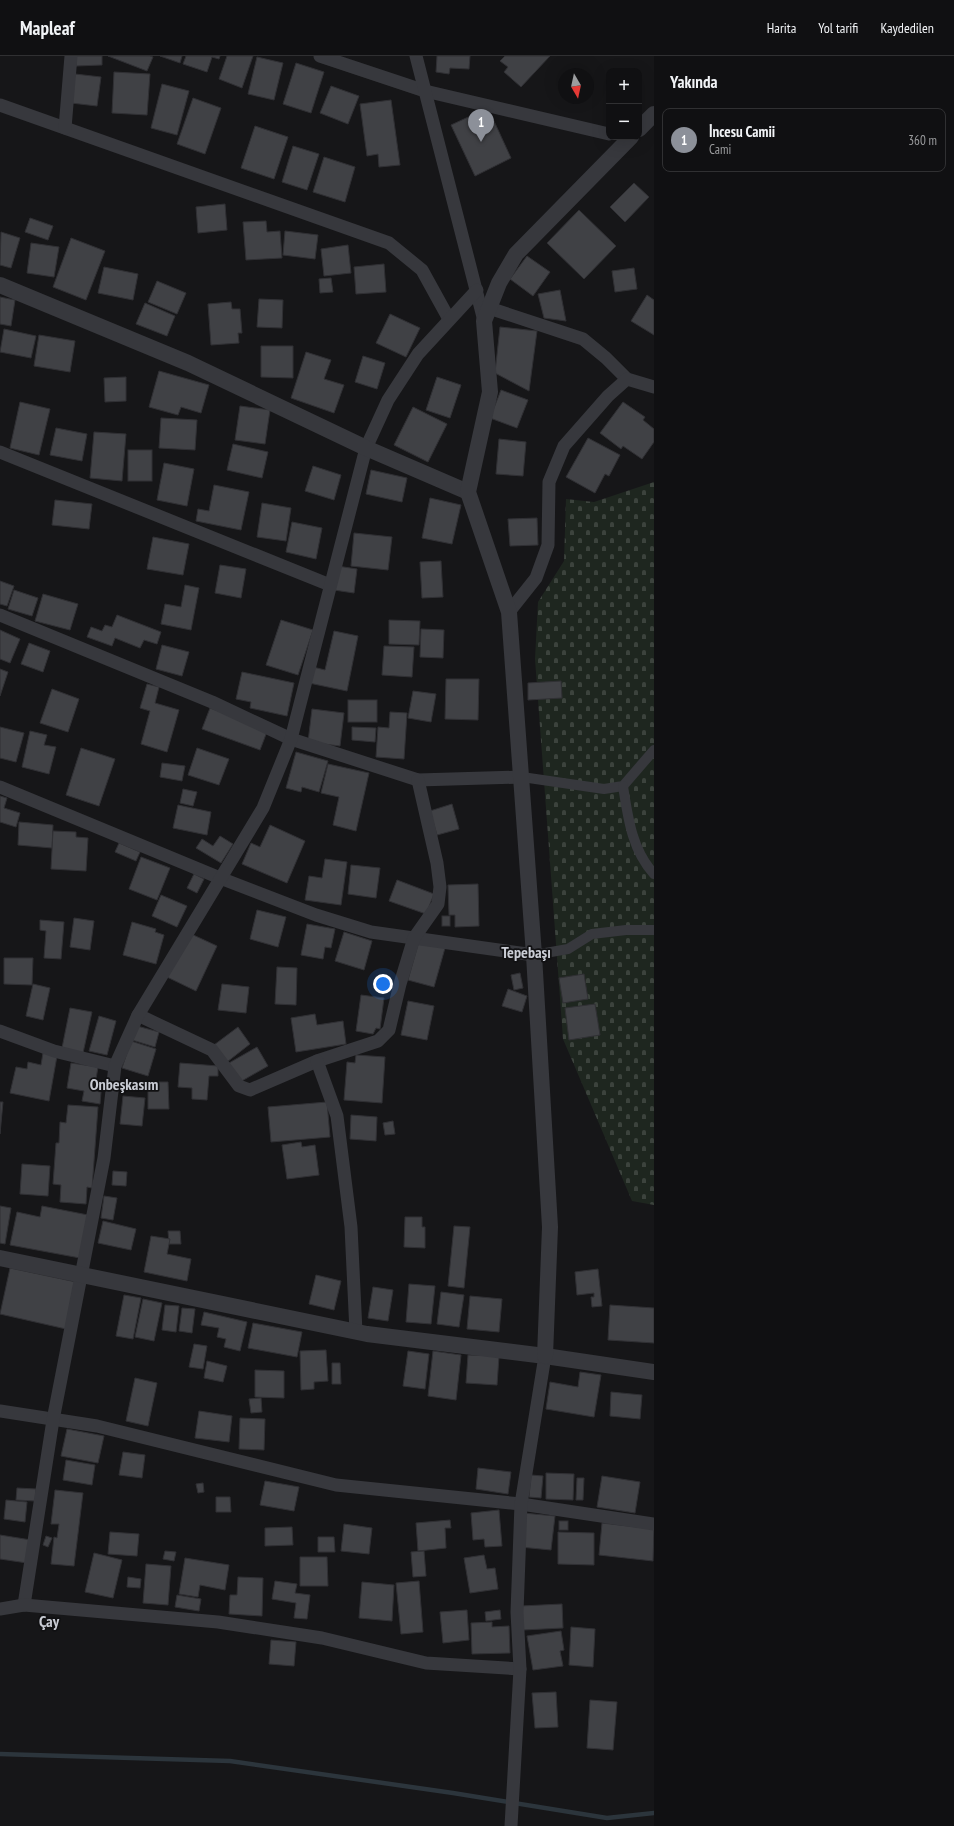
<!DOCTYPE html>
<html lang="tr">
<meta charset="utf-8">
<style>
body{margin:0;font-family:"PT Sans Narrow",sans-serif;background:#1e1e20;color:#f1f3f6}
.controls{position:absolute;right:12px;top:12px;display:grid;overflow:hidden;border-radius:8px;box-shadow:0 4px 16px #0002}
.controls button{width:36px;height:36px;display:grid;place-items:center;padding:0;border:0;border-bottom:1px solid #303032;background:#101012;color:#f1f3f6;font:20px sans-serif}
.compass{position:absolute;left:558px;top:12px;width:36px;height:36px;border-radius:50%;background:#101012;box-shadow:0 4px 16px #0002;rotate:171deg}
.you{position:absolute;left:383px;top:928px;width:14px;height:14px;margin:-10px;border:3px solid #fff;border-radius:50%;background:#1a73e8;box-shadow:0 0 0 6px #1a73e833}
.badge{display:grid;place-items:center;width:26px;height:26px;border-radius:50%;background:#8c9099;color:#fff;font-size:13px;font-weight:700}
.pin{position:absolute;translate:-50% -33px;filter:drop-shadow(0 1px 2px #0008)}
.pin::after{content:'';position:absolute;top:21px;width:14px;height:12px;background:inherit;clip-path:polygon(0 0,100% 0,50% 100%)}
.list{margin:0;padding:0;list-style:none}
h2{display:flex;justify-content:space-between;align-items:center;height:52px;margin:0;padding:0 16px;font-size:17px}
h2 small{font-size:13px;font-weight:400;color:#9c9d9f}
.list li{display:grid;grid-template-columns:26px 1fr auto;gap:12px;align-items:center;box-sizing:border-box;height:64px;margin:0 8px 8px;padding:0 8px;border:1px solid #303032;border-radius:8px}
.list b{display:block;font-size:15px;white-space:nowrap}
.list p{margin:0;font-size:13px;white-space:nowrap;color:#9c9d9f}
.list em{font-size:13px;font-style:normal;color:#9c9d9f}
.map{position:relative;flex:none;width:654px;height:1770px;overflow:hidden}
header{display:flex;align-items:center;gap:24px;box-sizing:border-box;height:56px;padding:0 20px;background:#101012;border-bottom:1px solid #303032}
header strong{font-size:19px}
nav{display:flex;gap:22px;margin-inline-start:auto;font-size:14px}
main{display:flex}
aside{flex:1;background:#101012}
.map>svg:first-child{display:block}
.cemetery{fill:url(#cemetery-stones)}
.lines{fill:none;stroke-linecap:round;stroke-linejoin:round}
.stream{stroke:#2c353c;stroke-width:4.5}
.building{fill:#404145;stroke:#303034}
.pedestrian{stroke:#37383d;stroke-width:10}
.minor{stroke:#37383d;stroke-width:13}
.tertiary{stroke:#37383d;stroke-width:16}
.labels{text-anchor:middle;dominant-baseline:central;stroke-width:3.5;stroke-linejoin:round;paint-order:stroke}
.district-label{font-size:16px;font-weight:bold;fill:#c9ccd4;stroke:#111113}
</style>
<header>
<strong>Mapleaf</strong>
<nav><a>Harita</a><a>Yol tarifi</a><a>Kaydedilen</a></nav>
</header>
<main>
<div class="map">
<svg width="654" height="1770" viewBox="0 0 654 1770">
<defs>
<pattern id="cemetery-stones" width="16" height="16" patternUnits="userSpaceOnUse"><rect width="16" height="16" fill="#1e261f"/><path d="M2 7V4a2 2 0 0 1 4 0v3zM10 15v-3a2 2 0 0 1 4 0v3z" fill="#3c433d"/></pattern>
</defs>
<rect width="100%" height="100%" fill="#161618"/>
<path class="cemetery" d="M654 426V1149L632 1145 563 983 535 603 538 546 564 505 566 443 594 446Z"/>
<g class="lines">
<path class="stream" d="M0 1698 230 1705 453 1737 607 1762 654 1757"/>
</g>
<g class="building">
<path d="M76 0H102V9L76 10Z"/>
<path d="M108 0H150L153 1 147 15Z"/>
<path d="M160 0H182L180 7Z"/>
<path d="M186 0H220L219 3 212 1 207 16 183 8Z"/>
<path d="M227 0H253L242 32 219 23Z"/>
<path d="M437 0H470L469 13 450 12 449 18 436 16Z"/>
<path d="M505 0H550L521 31 504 16 508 11 500 5Z"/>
<path d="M257 1 283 7 274 44 248 38Z"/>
<path d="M296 7 324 16 311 57 283 48Z"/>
<path d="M114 16 150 18 147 59 112 57Z"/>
<path d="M75 18 101 21 97 50 71 47Z"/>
<path d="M162 28 189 35 177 79 151 72Z"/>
<path d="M331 30 359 40 348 68 320 57Z"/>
<path d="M193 42 221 52 205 98 177 88Z"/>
<path d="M391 44 400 109 379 111 378 98 367 100 360 48Z"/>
<path d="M488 52 511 102 475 120 451 69Z"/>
<path d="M255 70 288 81 274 123 241 112Z"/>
<path d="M293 90 319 98 307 134 282 126Z"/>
<path d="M324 101 355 111 345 146 313 136Z"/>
<path d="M634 127 649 141 625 166 610 151Z"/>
<path d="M225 148 227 174 198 177 196 151Z"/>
<path d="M579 154 616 190 584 223 547 187Z"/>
<path d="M30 162 53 170 48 184 25 176Z"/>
<path d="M266 165 267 176 280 175 282 202 246 204 243 166Z"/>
<path d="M285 175 318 179 315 203 283 199Z"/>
<path d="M1 176 20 182 11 212 0 209Z"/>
<path d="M71 182 105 195 86 244 53 231Z"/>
<path d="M31 187 59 191 54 221 27 217Z"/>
<path d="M348 189 351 217 324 220 321 193Z"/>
<path d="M527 200 550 216 533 240 510 223Z"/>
<path d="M384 208 386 236 356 238 354 211Z"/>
<path d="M104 211 138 218 133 244 98 237Z"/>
<path d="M634 212 637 233 615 236 612 215Z"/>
<path d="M331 222 333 236 320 237 319 223Z"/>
<path d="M157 225 186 237 177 258 148 246Z"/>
<path d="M560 234 566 265 544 262 538 238Z"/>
<path d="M647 239 654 244V279L631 265Z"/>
<path d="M0 241 15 244 11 270 0 268Z"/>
<path d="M259 243 283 244 282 272 257 271Z"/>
<path d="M231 246 232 253H240L242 277H238L239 287 211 289 208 248Z"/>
<path d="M145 247 175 260 167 280 136 268Z"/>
<path d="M390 258 420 272 406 301 376 287Z"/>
<path d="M500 271 537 275 529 335 495 317Z"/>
<path d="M4 273 36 280 31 302 0 296Z"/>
<path d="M39 279 75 285 70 316 34 310Z"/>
<path d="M261 290H293V322L261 321Z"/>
<path d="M306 296 331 304 324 323 344 329 334 357 291 342Z"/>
<path d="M363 300 385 307 377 333 355 326Z"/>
<path d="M159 315 209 329 201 357 181 351 178 359 149 351Z"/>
<path d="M126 321V345L105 346 104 322Z"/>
<path d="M437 321 461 329 450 362 426 354Z"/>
<path d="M501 334 528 344 517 372 490 362Z"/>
<path d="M20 346 50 353 39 399 10 392Z"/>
<path d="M623 346 645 361 643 364 654 373V386L642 403 623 390 621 393 600 377Z"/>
<path d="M240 350 270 354 265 388 235 384Z"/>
<path d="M413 351 447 368 428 406 394 389Z"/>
<path d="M161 362 197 364 195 394 159 392Z"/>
<path d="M56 372 87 378 82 405 50 399Z"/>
<path d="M94 376 126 378 122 425 90 422Z"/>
<path d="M588 382 620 399 609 420 605 418 595 437 566 421Z"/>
<path d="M499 383 526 386 523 420 496 418Z"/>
<path d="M233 388 268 396 262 422 227 414Z"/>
<rect x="128" y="394" width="24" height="31"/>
<path d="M164 407 194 413 187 450 157 444Z"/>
<path d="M313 410 341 419 334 444 305 435Z"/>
<path d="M371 414 407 422 402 446 366 438Z"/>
<path d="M214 429 249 436 241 474 196 465 198 453 209 455Z"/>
<path d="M430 442 461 449 452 488 422 482Z"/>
<path d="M55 444 92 448 89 473 52 469Z"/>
<path d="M262 447 291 452 286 485 257 481Z"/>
<path d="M537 462 538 489 510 490 508 463Z"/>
<path d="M292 466 322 472 316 503 286 496Z"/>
<path d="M354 477 392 481 388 514 351 510Z"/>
<path d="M153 481 189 488 183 519 147 513Z"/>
<path d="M441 505 443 541 422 542 420 506Z"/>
<path d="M220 509 246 513 241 542 215 537Z"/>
<path d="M337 510 357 513 354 537 334 534Z"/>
<path d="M0 525 14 530 7 550 0 548Z"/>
<path d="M185 529 199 532 191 574 161 568 165 548 181 551Z"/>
<path d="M14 534 38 542 32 560 8 553Z"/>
<path d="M43 538 78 548 70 574 35 565Z"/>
<path d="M117 559 161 576 157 588 144 584 140 592 115 582 112 590 87 581 91 571 102 575 105 569 112 571Z"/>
<path d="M281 564 313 574 298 619 266 609Z"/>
<path d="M389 564 420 565 419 589 389 588Z"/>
<path d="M421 573 444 574 443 602 420 601Z"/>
<path d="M0 574 20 583 10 607 0 603Z"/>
<path d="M334 575 358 580 347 635 309 627 313 611 325 614Z"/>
<path d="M29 587 50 595 43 616 21 608Z"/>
<path d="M162 589 189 596 182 620 156 613Z"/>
<path d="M384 590 414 591 412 621 382 619Z"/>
<path d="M0 613 8 616 0 640Z"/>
<path d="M242 616 294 627 287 660 250 652 251 646 236 643Z"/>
<path d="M446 623H479L478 664 445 663Z"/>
<path d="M561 625 562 642 528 644V627Z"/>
<path d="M147 628 159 631 155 647 179 654 167 696 141 688 150 655 140 652Z"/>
<path d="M52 633 79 643 68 676 40 667Z"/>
<path d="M413 635 436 638 431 666 408 662Z"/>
<rect x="348" y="644" width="29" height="22"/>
<path d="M210 652 268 673 260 694 202 673Z"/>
<path d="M312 653 344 657 340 690 308 686Z"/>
<path d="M390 656 407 657 404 703 376 701 378 671 389 672Z"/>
<path d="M0 671 24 677 16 706 0 702Z"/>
<path d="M352 671 376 672 375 686 352 684Z"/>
<path d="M30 675 47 679 44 689 56 691 49 718 22 711Z"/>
<path d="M81 692 115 703 99 750 66 739Z"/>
<path d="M197 692 229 703 219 729 188 719Z"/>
<path d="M296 696 328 705 319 736 302 731 301 736 286 732Z"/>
<path d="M162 707 185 710 182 725 160 721Z"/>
<path d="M328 708 369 717 356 775 333 769 339 741 321 737Z"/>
<path d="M183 733 197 736 193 750 180 747Z"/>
<path d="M0 740 7 742 4 752 20 757 16 771 0 766Z"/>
<path d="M452 748 459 773 437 779 430 755Z"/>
<path d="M178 749 211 756 207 779 173 772Z"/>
<path d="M19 766 53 769 52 792 18 789Z"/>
<path d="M270 769 305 785 287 827 242 808 251 787 260 791Z"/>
<path d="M53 775 76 776V781L88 782 86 815 51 813Z"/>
<path d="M220 780 233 788 221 807 196 792 202 783 213 790Z"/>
<path d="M119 787 140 796 136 805 115 796Z"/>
<path d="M141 801 170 812 157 844 129 833Z"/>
<path d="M325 803 347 806 341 849 305 844 309 820 322 822Z"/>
<path d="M351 809 380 812 376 842 348 838Z"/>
<path d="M194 818 204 823 197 837 187 832Z"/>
<path d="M397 824 434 838 426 858 389 845Z"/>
<path d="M478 828 479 870 455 871V859H449L448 829Z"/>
<path d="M161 839 187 850 177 871 152 860Z"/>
<path d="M257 854 286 861 278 891 250 883Z"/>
<rect x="442" y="860" width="8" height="10"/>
<path d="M74 862 94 865 90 894 70 891Z"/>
<path d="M40 864 64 866 61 903 44 902 46 875 40 874Z"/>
<path d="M132 866 156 873 155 876 164 879 156 908 123 899Z"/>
<path d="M307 868 335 873 331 892 325 891 323 903 301 899Z"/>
<path d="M344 876 372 885 364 914 335 905Z"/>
<path d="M189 877 217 890 196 935 167 921Z"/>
<path d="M419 885 445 892 434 931 408 924Z"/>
<path d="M4 902H33L32 929 4 928Z"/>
<path d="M277 911 297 912 296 949 275 948Z"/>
<path d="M520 917 523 932 514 934 511 919Z"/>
<path d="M584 918 588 943 563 947 559 922Z"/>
<path d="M33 928 50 932 43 964 26 960Z"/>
<path d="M222 928 249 931 246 957 218 954Z"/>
<path d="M508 933 527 940 522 956 502 950Z"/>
<path d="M361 939 384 942 380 973 376 972 373 978 356 975Z"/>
<path d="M408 945 434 950 427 984 401 979Z"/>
<path d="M595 948 600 979 569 984 565 952Z"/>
<path d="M70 952 92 956 83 997 62 992Z"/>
<path d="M315 958 317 969 343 965 346 988 296 996 291 962Z"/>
<path d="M99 960 116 965 107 999 89 995Z"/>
<path d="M137 970 159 976 155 991 132 984Z"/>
<path d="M238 971 250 988 227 1006 214 989Z"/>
<path d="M131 985 156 993 148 1020 122 1012Z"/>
<path d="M257 991 268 1010 240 1026 229 1007Z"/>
<path d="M43 997 57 1000 49 1045 10 1037 16 1011 27 1013 28 1006 41 1009Z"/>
<path d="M356 999 385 1001 382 1047 344 1044 347 1006 355 1007Z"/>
<path d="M71 1007 98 1011 94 1035 101 1036 100 1048 82 1045 84 1035 67 1032Z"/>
<path d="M180 1007 218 1010V1020H209L207 1044 192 1043V1032L178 1031Z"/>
<path d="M148 1026H168L169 1053H148Z"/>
<path d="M123 1040 145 1042 142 1070 120 1068Z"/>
<path d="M0 1046H3L0 1078Z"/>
<path d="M327 1046 330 1081 271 1086 268 1051Z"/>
<path d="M68 1049 98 1051 92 1132 87 1131 86 1148 60 1146 61 1129 53 1128 56 1087H59L60 1066 66 1067Z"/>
<path d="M351 1059 377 1061 376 1085 350 1083Z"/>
<path d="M393 1065 395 1078 385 1079 383 1067Z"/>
<path d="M301 1086 302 1091 315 1089 319 1119 287 1123 282 1089Z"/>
<path d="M22 1108 50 1110 48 1140 20 1138Z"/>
<path d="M113 1115 127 1116 126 1130 112 1129Z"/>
<path d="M104 1140 117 1142 113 1164 101 1162Z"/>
<path d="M0 1150 11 1152 5 1188 0 1187Z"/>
<path d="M42 1150 88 1159 80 1202 10 1189 17 1156 40 1161Z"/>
<path d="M405 1161H422V1171H425V1192L404 1191Z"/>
<path d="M103 1165 136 1173 131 1194 98 1187Z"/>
<path d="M454 1170 470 1171 464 1232 448 1230Z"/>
<path d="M168 1175H180L181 1188H169Z"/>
<path d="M151 1180 170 1183 167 1198 191 1203 187 1225 144 1216Z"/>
<path d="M10 1212 76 1226 66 1273 0 1258Z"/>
<path d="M598 1213 602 1250 592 1251 591 1241H594V1237L577 1239 575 1216Z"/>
<path d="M316 1219 341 1225 334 1254 309 1248Z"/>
<path d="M409 1228 435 1230 431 1268 406 1266Z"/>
<path d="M373 1231 393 1234 388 1265 368 1262Z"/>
<path d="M441 1236 464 1239 459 1271 437 1268Z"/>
<path d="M124 1239 141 1242 133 1283 116 1280Z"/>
<path d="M470 1240 502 1243 499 1276 467 1273Z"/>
<path d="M143 1243 162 1247 154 1285 135 1281Z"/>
<path d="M165 1249 179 1250 176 1276 162 1274Z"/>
<path d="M610 1249 654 1252V1287L608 1284Z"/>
<path d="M182 1252 195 1253 192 1277 179 1275Z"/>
<path d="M204 1256 247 1266 240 1295 224 1291 226 1283 217 1281 219 1272 201 1269Z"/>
<path d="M253 1267 302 1276 297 1301 248 1292Z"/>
<path d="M194 1288 207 1290 203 1313 189 1311Z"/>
<path d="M326 1294 328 1325 314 1326V1333L301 1334 300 1295Z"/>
<path d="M408 1295 429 1298 425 1333 403 1330Z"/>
<path d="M433 1295 461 1299 456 1344 428 1340Z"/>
<path d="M468 1299 499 1300 497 1329 466 1327Z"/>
<path d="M207 1305 227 1310 223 1326 204 1322Z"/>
<path d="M332 1307H340L341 1328H332Z"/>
<path d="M255 1314 284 1315V1342L255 1341Z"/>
<path d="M580 1316 601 1319 594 1361 546 1353 550 1326 578 1331Z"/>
<path d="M135 1322 157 1327 148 1370 126 1365Z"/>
<path d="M611 1336 642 1339 640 1363 610 1360Z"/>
<path d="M261 1342 262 1356 251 1357 249 1343Z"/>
<path d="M199 1355 232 1360 229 1386 195 1382Z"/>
<path d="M240 1362 265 1363 264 1394 239 1393Z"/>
<path d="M67 1373 104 1380 98 1407 61 1400Z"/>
<path d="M123 1396 145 1399 142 1422 119 1419Z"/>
<path d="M66 1404 95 1409 92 1429 63 1424Z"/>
<path d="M478 1412 511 1416 508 1438 476 1433Z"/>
<path d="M546 1417 574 1418 573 1444 546 1443Z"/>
<path d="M531 1419 543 1420 541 1442 529 1441Z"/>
<path d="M602 1420 640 1426 635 1457 597 1451Z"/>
<path d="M577 1422H584L583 1444H576Z"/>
<path d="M265 1425 299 1431 294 1455 260 1449Z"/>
<path d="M203 1427 204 1436 198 1437 196 1428Z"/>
<path d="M17 1432 36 1433 35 1445 16 1444Z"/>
<path d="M55 1434 83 1437 74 1510 51 1508 54 1481 57 1482 59 1468H51Z"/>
<path d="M216 1441H230L231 1456H216Z"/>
<path d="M6 1444 27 1446 25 1466 4 1463Z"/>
<path d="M499 1454 502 1490 485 1491 484 1483 473 1484 471 1457Z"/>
<path d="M523 1457 555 1460 551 1494 520 1491Z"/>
<path d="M450 1464 451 1472H445L446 1492 418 1495 416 1467Z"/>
<rect x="559" y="1465" width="9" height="9"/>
<path d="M602 1467 654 1473 653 1505 599 1499Z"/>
<path d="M344 1468 372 1472 369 1498 341 1495Z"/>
<path d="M292 1471 293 1489 265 1490V1472Z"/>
<path d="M110 1476 139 1478 137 1500 108 1498Z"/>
<path d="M558 1476 594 1477V1509L558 1508Z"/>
<path d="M0 1479 31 1484 27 1507 0 1503Z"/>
<path d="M46 1480 52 1482 48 1491 43 1489Z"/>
<path d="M318 1481H334L335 1496H318Z"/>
<path d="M165 1495 176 1496 174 1505 163 1503Z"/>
<path d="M424 1495 426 1520 413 1521 411 1496Z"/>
<path d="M94 1497 122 1504 113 1542 85 1536Z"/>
<path d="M484 1499 487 1513 495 1512 498 1533 470 1537 464 1502Z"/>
<path d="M300 1501H327L328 1530H300Z"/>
<path d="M185 1502 229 1509 225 1534 200 1529 198 1541 179 1538Z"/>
<path d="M146 1508 171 1510 168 1549 143 1547Z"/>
<path d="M128 1521 141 1523 140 1532 127 1531Z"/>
<path d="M238 1521 263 1522 262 1560 229 1558 230 1539H237Z"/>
<path d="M275 1525 297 1528 295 1537 310 1539 307 1563 294 1562 296 1547 272 1543Z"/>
<path d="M419 1525 423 1576 401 1578 396 1527Z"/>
<path d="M362 1526 394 1529 392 1565 359 1562Z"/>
<path d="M177 1539 201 1543 199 1555 175 1551Z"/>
<path d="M562 1548 563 1572 523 1574 521 1550Z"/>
<path d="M467 1554 469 1584 443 1587 440 1556Z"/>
<path d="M500 1554 501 1563 486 1565 485 1556Z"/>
<path d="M492 1566V1571L509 1570 510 1597 472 1598 471 1567Z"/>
<path d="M571 1571 595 1573 593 1611 569 1609Z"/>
<path d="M561 1575 564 1594 560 1595 563 1610 533 1614 527 1580Z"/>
<path d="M271 1584 296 1586 294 1610 269 1608Z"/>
<path d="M556 1636 558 1671 535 1672 532 1637Z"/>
<path d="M590 1644 617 1646 613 1694 587 1692Z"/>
</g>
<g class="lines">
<g class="pedestrian">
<path d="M522 721 604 733 623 730 654 694"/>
<path d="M623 730C628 762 632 794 654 818"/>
<path d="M534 899 568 893 592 878 626 874H654"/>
</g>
<g class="minor">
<path d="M320 0 425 35 609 78"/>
<path d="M416 0 484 265"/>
<path d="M0 49 389 187 422 214 449 263"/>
<path d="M65 72 71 0"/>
<path d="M489 252 583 283 606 302 627 323 654 331"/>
<path d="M0 396 330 529"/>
<path d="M509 556 536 522 548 489 549 426 564 390 608 340 627 323"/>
<path d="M0 559 212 646 291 683 418 724 522 721"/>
<path d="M0 731 220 822 316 859 371 876 534 899"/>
<path d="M138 959 212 994 239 1030 250 1034 317 1005 378 985 389 974 400 928 414 882 438 848 440 831 437 807 418 724"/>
<path d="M0 975 54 995 115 1010"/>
<path d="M317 1005 337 1060 351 1171 356 1276"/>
<path d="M0 1355 97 1370 336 1429 521 1448 654 1468"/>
<path d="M24 1549 53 1364 104 1102 115 1010 138 959 263 752 291 683 366 392 388 344 418 298 477 234"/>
<path d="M0 1553 24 1549 218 1566 322 1582 426 1607 520 1613"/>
<path d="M511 1770 520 1613 517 1556 521 1448 545 1300"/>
</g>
<g class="tertiary">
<path d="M639 73 654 58"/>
<path d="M0 229 188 307 366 392 468 436"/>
<path d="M0 1202 367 1278 545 1300 654 1316"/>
<path d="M545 1300 550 1171 534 899 509 556 468 436 490 336 484 265 499 227 516 198 631 81"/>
</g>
</g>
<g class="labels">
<g class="district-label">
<text x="526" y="896">Tepebaşı</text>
<text x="124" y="1028">Onbeşkasım</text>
<text x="49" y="1565">Çay</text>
</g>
</g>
</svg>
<div class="controls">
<button>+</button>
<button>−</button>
</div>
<svg class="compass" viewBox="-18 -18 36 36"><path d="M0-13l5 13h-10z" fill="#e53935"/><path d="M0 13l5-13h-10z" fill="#9c9d9f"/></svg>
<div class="you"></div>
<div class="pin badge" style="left:481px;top:86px">1</div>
</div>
<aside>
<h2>Yakında<small></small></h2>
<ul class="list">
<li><span class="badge">1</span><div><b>İncesu Camii</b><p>Cami</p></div><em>360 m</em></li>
</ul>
</aside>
</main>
